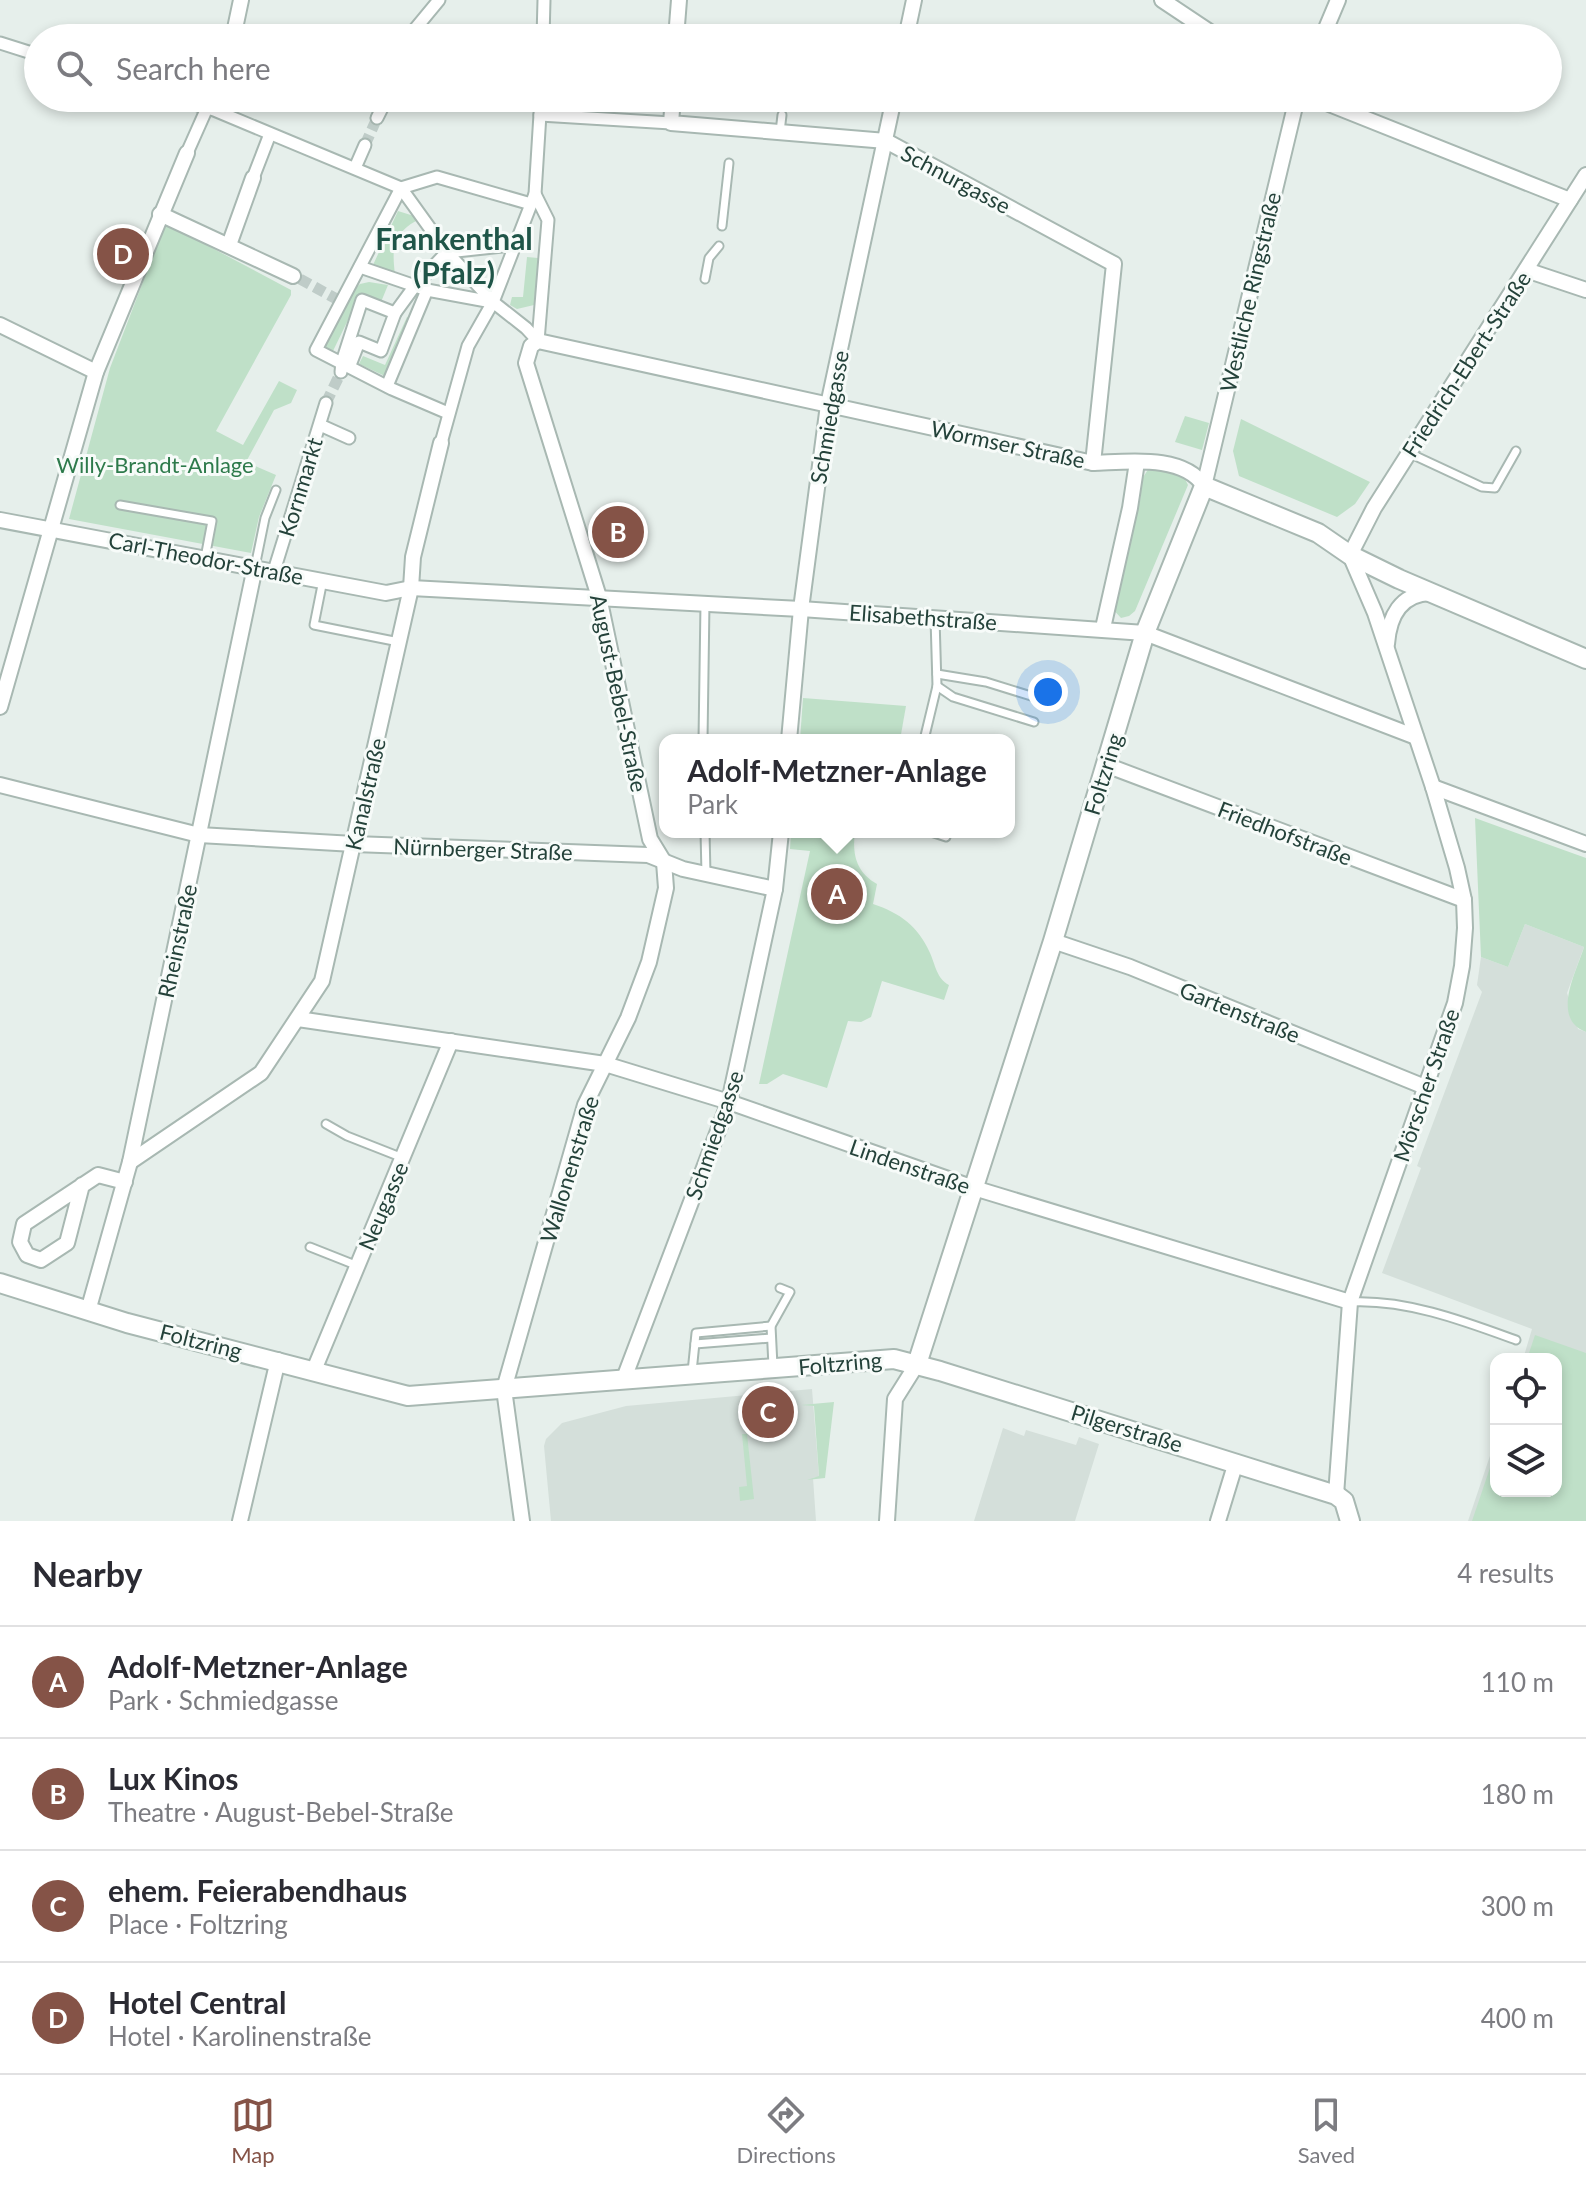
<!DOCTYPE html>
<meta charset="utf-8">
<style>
body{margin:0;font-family:Lato,sans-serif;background:#f2f2f3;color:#2b2b33}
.controls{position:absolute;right:24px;bottom:24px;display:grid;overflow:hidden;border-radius:16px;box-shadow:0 4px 12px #0003}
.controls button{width:72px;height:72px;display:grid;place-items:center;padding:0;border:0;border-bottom:2px solid #e1e1e2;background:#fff;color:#2b2b33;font:40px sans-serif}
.you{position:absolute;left:1048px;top:692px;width:28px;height:28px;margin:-20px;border:6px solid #fff;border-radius:50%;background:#1a73e8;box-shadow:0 0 0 12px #1a73e833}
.badge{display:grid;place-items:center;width:52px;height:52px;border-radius:50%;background:#855347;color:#fff;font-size:26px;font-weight:700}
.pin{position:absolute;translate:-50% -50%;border:4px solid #fff;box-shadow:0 2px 8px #0006}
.popup{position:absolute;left:659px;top:734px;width:356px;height:104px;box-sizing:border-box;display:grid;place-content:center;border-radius:16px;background:#fff;filter:drop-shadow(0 2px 6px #0005);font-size:26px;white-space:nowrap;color:#7c7c81}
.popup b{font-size:30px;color:#2b2b33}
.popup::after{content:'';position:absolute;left:50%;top:100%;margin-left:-16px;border:16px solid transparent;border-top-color:#fff}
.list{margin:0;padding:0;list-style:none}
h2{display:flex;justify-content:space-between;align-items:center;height:104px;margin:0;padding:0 32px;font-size:34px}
h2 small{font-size:26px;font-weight:400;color:#7c7c81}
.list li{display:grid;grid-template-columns:52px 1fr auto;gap:24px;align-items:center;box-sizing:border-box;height:112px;padding:0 32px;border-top:2px solid #e1e1e2}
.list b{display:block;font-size:30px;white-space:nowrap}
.list p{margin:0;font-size:26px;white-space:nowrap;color:#7c7c81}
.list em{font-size:26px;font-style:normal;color:#7c7c81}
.icon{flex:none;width:44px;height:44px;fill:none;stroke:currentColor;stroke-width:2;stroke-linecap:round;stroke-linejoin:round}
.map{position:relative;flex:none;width:1586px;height:1521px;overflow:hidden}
.search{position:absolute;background:#fff;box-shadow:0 4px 12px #0003;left:24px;right:24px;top:24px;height:88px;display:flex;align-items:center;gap:20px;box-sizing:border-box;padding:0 28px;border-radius:44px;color:#7c7c81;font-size:30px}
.sheet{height:552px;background:#fff}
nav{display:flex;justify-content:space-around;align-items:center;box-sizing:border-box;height:112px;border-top:2px solid #e1e1e2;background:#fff;font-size:22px;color:#7c7c81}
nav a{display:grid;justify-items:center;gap:4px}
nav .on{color:#855347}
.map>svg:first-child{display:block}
.built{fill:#d4dfda}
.green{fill:#bfe0c8}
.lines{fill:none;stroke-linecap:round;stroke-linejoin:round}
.pedestrian-tunnel{stroke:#bfccc8;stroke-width:11;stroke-dasharray:11 5.5;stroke-linecap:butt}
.service-casing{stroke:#a8b8b2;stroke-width:11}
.pedestrian-casing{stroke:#a8b8b2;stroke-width:15}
.minor-casing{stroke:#a8b8b2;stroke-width:18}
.tertiary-casing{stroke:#a8b8b2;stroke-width:22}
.service{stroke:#fff;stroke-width:7}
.pedestrian{stroke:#fff;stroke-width:11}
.minor{stroke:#fff;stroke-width:14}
.tertiary{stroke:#fff;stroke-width:18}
.labels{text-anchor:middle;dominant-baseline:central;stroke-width:6;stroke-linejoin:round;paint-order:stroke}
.street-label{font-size:22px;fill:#24423a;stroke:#f7fbf9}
.park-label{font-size:22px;fill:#2d7a4b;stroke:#f7fbf9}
.district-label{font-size:30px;font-weight:bold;fill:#1f5548;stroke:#f7fbf9}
</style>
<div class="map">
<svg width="1586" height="1521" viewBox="0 0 1586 1521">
<rect width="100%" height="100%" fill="#e6efeb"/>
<g class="built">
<path d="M1525 924 1584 947 1567 993 1578 1029 1586 1032V1521H1468L1496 1438V1491H1556V1359H1523L1532 1329 1382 1273 1421 1168 1417 1166 1482 992 1477 985 1481 957 1508 967Z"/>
<path d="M812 1389 819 1477 813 1478 816 1521H551L544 1446 546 1439 562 1423 626 1406Z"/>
<path d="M1003 1428 1024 1436 1026 1430 1076 1445 1079 1437 1099 1444 1075 1521H974Z"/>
</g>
<g class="green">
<path d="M398 211 414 216 416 221C392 234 392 251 395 274L373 265Z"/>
<path d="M169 225 291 290V295L216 431 243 445 279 381 297 390 291 403 274 410 246 462 276 475 259 517 251 553 69 519 110 368 164 227Z"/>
<path d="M527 257 538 258 534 305 517 309 510 305 512 297H523Z"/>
<path d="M369 282 388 285 381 302 361 293 333 351 323 346 352 291 360 284Z"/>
<path d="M407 317 413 319 387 377 359 364 363 356 385 365Z"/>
<path d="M1185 416 1209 423 1202 450 1175 442Z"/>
<path d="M1241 419 1370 482 1355 504 1337 517 1239 476 1233 451Z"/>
<path d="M1154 466 1183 475 1188 485 1135 611 1129 616 1121 618 1111 607 1140 501 1142 479 1149 468Z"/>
<path d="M803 698 906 706 900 740H800Z"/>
<path d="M1475 818 1586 858V1032C1550 1018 1577 971 1584 947L1525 924 1508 967 1481 957Z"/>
<path d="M791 832H855C852 854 856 872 877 884L873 904C900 913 918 926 930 953 935 964 937 979 949 985L944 1000 882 981 871 1017 861 1022 848 1021 827 1088 783 1074 767 1084H759L810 851 790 849Z"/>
<path d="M1535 1335 1586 1353V1521H1472L1496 1450V1491H1556V1359H1527Z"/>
<path d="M834 1402 825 1478 807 1480 819 1476 814 1406 801 1405Z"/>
<path d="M742 1434H747L754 1499 740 1501 739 1487 747 1486Z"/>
</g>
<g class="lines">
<g class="pedestrian-tunnel">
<path d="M365 145 377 118"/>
<path d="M300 279 342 302"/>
<path d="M326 403 341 372"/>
</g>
<defs>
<g id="service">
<path d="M790 38V36"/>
<path d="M780 132 782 115"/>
<path d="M722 226 729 163"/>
<path d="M705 279 709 258 719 246"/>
<path d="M1409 453 1482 487 1495 488 1516 451"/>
<path d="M120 505 212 521 205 558"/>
<path d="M255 567 265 518 276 490"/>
<path d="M323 580 314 625 399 642"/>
<path d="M937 674 986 682 1044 700"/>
<path d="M937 686 953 697 1034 722"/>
<path d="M703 740 705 603"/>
<path d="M924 740 937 686 935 618"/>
<path d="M705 832 706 874"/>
<path d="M931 832 946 837"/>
<path d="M326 1124 347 1136 403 1158"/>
<path d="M310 1247 358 1266"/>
<path d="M1350 1302C1406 1299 1464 1321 1516 1340"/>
<path d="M695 1344 771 1338"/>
<path d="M773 1366 771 1326 790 1292 780 1288"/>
<path d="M692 1372 696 1333 771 1326"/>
</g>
<g id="pedestrian">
<path d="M414 38 415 29 439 0"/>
<path d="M543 38 544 0"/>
<path d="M0 43 38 55"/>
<path d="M176 98 214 110 401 188 447 252 493 302 526 328 538 341"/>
<path d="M540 115 671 123"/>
<path d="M377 118 385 102 390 98"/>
<path d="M187 153 207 108"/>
<path d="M355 168 365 145"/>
<path d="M253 178 270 134"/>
<path d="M535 194 548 220 538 341"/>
<path d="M360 267 427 290 492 302"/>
<path d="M395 313 414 287 447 252 513 245"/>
<path d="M341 372 342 362 350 365 359 342 381 351 395 313 362 300 342 362"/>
<path d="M387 386 427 290"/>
<path d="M448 413 392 389 316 350 401 188 437 177 531 204"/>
<path d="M320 425 349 438"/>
<path d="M441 443 468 346 493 302 535 194 541 98"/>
<path d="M274 571 326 403"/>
</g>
<g id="minor">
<path d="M1162 0 1219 38"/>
<path d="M233 38 241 0"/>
<path d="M676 38 679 0"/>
<path d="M906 38 914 0"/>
<path d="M1322 38 1338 0"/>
<path d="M673 98 671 123 886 141 1114 264 1093 463"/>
<path d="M1314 98 1570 200"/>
<path d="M160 214 293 276"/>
<path d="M229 245 253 178"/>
<path d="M1526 270 1586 290"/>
<path d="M0 325 96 372"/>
<path d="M1204 486 1297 98"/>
<path d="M0 520 386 593 411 588 801 609 1145 633 1416 737"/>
<path d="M1103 628 1130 508 1137 462"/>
<path d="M1387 644C1389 617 1400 594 1430 593"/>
<path d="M0 707 96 372 187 153"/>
<path d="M789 740 801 609 828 405 894 98"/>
<path d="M1106 765 1464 900"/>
<path d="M0 785 199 835 354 844 648 855 683 869 775 889"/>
<path d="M1433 787 1586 844"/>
<path d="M1053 941 1130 967 1425 1087"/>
<path d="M298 1019 605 1064 729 1102 974 1188 1350 1302"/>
<path d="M130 1162 261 1073 322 981 411 588 413 557 441 443"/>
<path d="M82 1185 67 1243 41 1260 27 1255 20 1242 24 1224 98 1175 125 1182"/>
<path d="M88 1311 130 1162 255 567"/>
<path d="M314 1370 451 1041"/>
<path d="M623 1381 729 1102 775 889 781 832"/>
<path d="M1336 1495 1350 1302 1455 1003 1462 966 1465 928 1464 900 1457 868 1433 787 1375 613 1350 555 1374 508 1586 175"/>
<path d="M240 1521 278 1360"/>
<path d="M522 1521 504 1389 585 1105 628 1018 649 962 666 888 664 862 650 839 599 597 526 363 531 346 538 341 1093 463C1128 462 1183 454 1204 486"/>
<path d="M887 1521 895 1399 917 1364"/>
<path d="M1218 1521 1236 1462"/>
</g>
<g id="tertiary">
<path d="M0 1283 127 1323 408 1396 894 1359 940 1371 1336 1495 1344 1501 1350 1521"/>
<path d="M917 1364 1053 941 1145 633 1204 486 1318 533 1350 555 1399 579 1586 659"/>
</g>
</defs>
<use href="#service" class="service-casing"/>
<use href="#pedestrian" class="pedestrian-casing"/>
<use href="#minor" class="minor-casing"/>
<use href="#tertiary" class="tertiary-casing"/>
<use href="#service" class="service"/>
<use href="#pedestrian" class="pedestrian"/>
<use href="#minor" class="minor"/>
<use href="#tertiary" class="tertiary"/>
</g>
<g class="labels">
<g class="street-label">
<text transform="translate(956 179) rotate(28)">Schnurgasse</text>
<text transform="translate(1250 292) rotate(-77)">Westliche Ringstraße</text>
<text transform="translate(1466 364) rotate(-57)">Friedrich-Ebert-Straße</text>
<text transform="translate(829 417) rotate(-80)">Schmiedgasse</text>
<text transform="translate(1008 444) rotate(12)">Wormser Straße</text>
<text transform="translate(300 487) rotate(-73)">Kornmarkt</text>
<text transform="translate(206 558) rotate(11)">Carl-Theodor-Straße</text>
<text transform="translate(923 617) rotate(4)">Elisabethstraße</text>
<text transform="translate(619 693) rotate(78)">August-Bebel-Straße</text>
<text transform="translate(1103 774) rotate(-73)">Foltzring</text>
<text transform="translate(365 794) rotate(-77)">Kanalstraße</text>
<text transform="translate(1285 833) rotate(21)">Friedhofstraße</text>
<text transform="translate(483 849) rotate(2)">Nürnberger Straße</text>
<text transform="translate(177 941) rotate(-78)">Rheinstraße</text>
<text transform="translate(1240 1012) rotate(22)">Gartenstraße</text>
<text transform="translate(1426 1085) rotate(-71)">Mörscher Straße</text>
<text transform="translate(714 1135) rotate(-71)">Schmiedgasse</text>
<text transform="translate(910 1166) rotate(19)">Lindenstraße</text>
<text transform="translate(569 1169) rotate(-73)">Wallonenstraße</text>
<text transform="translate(383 1206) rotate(-67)">Neugasse</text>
<text transform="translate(201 1341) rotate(14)">Foltzring</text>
<text transform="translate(840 1363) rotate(-5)">Foltzring</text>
<text transform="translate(1127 1428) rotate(17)">Pilgerstraße</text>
</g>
<g class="park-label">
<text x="155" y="464">Willy-Brandt-Anlage</text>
</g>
<g class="district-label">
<text x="454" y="238">Frankenthal<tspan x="454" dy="34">(Pfalz)</tspan></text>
</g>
</g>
</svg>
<div class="controls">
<button><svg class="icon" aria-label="locate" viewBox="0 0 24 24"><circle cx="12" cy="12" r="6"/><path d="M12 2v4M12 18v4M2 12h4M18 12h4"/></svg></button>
<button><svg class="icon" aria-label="layers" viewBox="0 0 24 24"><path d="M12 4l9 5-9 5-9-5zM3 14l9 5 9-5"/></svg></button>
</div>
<div class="you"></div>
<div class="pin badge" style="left:837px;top:894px">A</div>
<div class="popup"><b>Adolf-Metzner-Anlage</b>Park</div>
<div class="pin badge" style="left:618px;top:532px">B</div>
<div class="pin badge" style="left:768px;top:1412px">C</div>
<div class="pin badge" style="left:123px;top:254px">D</div>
<div class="search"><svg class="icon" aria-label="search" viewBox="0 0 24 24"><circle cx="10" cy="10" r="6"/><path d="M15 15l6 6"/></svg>Search here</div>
</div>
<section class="sheet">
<h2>Nearby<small>4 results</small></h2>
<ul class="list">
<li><span class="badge">A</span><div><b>Adolf-Metzner-Anlage</b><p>Park · Schmiedgasse</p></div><em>110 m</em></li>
<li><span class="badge">B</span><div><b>Lux Kinos</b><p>Theatre · August-Bebel-Straße</p></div><em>180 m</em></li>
<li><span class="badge">C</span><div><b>ehem. Feierabendhaus</b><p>Place · Foltzring</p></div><em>300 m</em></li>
<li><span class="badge">D</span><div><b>Hotel Central</b><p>Hotel · Karolinenstraße</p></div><em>400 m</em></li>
</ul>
</section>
<nav>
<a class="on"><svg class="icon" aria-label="map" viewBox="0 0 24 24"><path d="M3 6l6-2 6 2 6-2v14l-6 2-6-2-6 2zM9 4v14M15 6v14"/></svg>Map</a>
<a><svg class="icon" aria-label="directions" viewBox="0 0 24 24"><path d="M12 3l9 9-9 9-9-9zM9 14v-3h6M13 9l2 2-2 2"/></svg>Directions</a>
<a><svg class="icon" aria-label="saved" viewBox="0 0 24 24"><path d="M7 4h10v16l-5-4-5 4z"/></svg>Saved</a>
</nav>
